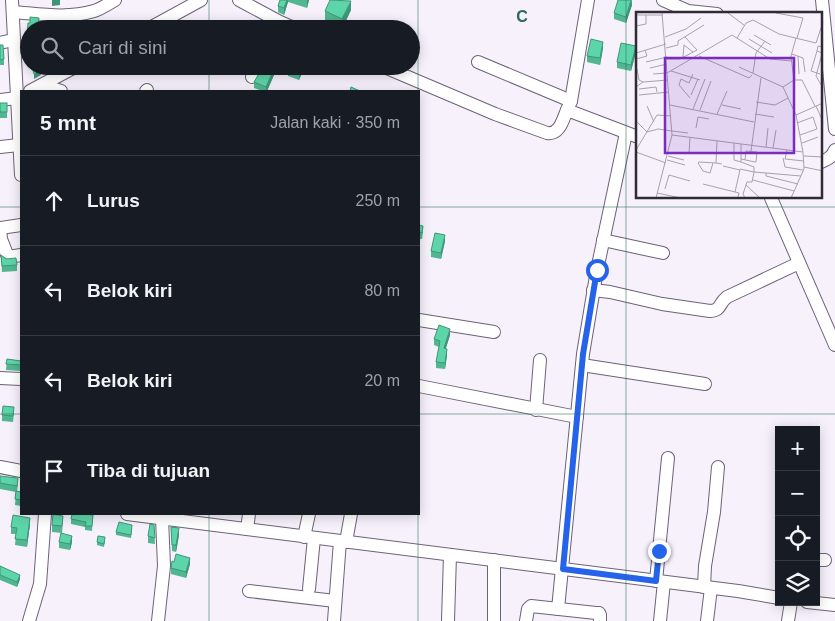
<!DOCTYPE html>
<html lang="id">
<meta charset="utf-8">
<style>
body{margin:0;font-family:Arial,sans-serif;background:#20242c;color:#f1f3f6}
.controls{position:absolute;right:15px;bottom:15px;display:grid;overflow:hidden;border-radius:0px;box-shadow:0 2px 12px #0003}
.controls button{width:45px;height:45px;display:grid;place-items:center;padding:0;border:0;border-bottom:1px solid #363941;background:#171b24;color:#f1f3f6;font:25px sans-serif}
.stop{position:absolute;width:15px;height:15px;margin:-11px;border:4px solid #2563eb;border-radius:50%;background:#fff}
.stop.end{background:#2563eb;border-color:#fff;box-shadow:0 1px 5px #0008}
.list{margin:0;padding:0;list-style:none}
h2{display:flex;justify-content:space-between;align-items:center;height:65px;margin:0;padding:0 20px;font-size:21px}
h2 small{font-size:16px;font-weight:400;color:#9ea1a6}
.list li{display:grid;grid-template-columns:32px 1fr auto;gap:15px;align-items:center;box-sizing:border-box;height:90px;padding:0 20px;border-top:1px solid #363941}
.list b{display:block;font-size:19px;white-space:nowrap}
.list em{font-size:16px;font-style:normal;color:#9ea1a6}
.icon{flex:none;width:28px;height:28px;fill:none;stroke:currentColor;stroke-width:2;stroke-linecap:round;stroke-linejoin:round}
.map{position:relative;flex:none;width:835px;height:621px;overflow:hidden}
.search{position:absolute;background:#171b24;box-shadow:0 2px 12px #0003;left:20px;top:20px;width:400px;height:55px;display:flex;align-items:center;gap:12px;box-sizing:border-box;padding:0 18px;border-radius:28px;color:#9ea1a6;font-size:19px}
.panel{position:absolute;background:#171b24;box-shadow:0 2px 12px #0003;left:20px;top:90px;width:400px;height:425px;border-radius:0px}
.map>svg:first-child{display:block}
.lines{fill:none;stroke-linecap:round;stroke-linejoin:round}
.minor-casing{stroke:#6d6279;stroke-width:14}
.minor{stroke:#fff;stroke-width:12}
.wall{fill:#50b792}
.shaded-wall{fill:#419577}
.building{fill:#5dd5aa;stroke:#419577}
.route{stroke:#2563eb;stroke-width:6}
.grid{fill:none;stroke:#2d6953;stroke-width:1;stroke-opacity:0.55}
.inset-road{fill:none;stroke:#a7a2ac;stroke-width:1}
.view{fill:#7b2cbf;fill-opacity:0.15;stroke:#7b2cbf;stroke-width:2.5}
.inset-edge{fill:none;stroke:#302b35;stroke-width:2.5}
.grid-label{font-size:16px;text-anchor:middle;font-weight:bold;fill:#2d6953;stroke:#f6f1fb;stroke-width:4;stroke-linejoin:round;paint-order:stroke}
</style>
<div class="map">
<svg width="835" height="621" viewBox="0 0 835 621">
<rect width="100%" height="100%" fill="#f6f1fb"/>
<g class="lines">
<defs>
<g id="minor">
<path d="M12 0 21 175"/>
<path d="M239 0 280 22 296 29"/>
<path d="M588 0 571 101 567 110 638 137"/>
<path d="M663 0 688 11 717 14"/>
<path d="M822 0 835 129"/>
<path d="M13 12C40 14 67 19 94 11 101 9 108 4 115 0"/>
<path d="M148 29 201 0"/>
<path d="M0 43 13 40"/>
<path d="M478 62 571 101"/>
<path d="M382 66 495 114 547 133C560 135 563 119 567 110"/>
<path d="M252 77 257 66"/>
<path d="M42 85 61 91"/>
<path d="M30 91 77 66"/>
<path d="M146 91 147 90"/>
<path d="M0 100 17 98 21 96"/>
<path d="M0 147 19 145"/>
<path d="M821 162C828 159 832 157 835 150"/>
<path d="M771 198 835 345"/>
<path d="M0 228 1 239 8 257 21 255"/>
<path d="M0 228 21 225"/>
<path d="M603 240 663 253"/>
<path d="M593 290 610 292 662 304 710 311C722 310 718 304 727 297L799 263"/>
<path d="M419 320 494 332"/>
<path d="M582 365 705 384"/>
<path d="M0 378 21 379"/>
<path d="M419 386 577 417"/>
<path d="M536 410 540 360"/>
<path d="M0 467 21 471"/>
<path d="M127 514 738 591 779 598"/>
<path d="M247 529 249 514"/>
<path d="M304 537 309 514"/>
<path d="M346 542 351 514"/>
<path d="M816 560H825"/>
<path d="M656 581 668 458"/>
<path d="M704 587 705 566 714 512 718 467"/>
<path d="M309 589 314 538"/>
<path d="M249 591 335 601"/>
<path d="M807 602 835 605"/>
<path d="M558 609 583 354 597 270 626 133"/>
<path d="M29 621 40 584 45 514"/>
<path d="M158 621 164 566 162 518"/>
<path d="M334 621 340 541"/>
<path d="M448 621 450 555"/>
<path d="M494 621V560"/>
<path d="M526 621 528 609 531 606 596 613H599L600 615V621"/>
<path d="M660 621 664 582"/>
<path d="M707 621 711 588"/>
<path d="M788 621 791 602"/>
</g>
</defs>
<use href="#minor" class="minor-casing"/>
<use href="#minor" class="minor"/>
</g>
<g class="wall">
<path d="M280 0H309L307 8 288 2 284 15 278 12V6Z"/>
<path d="M632 0V5L626 23 614 19V13Z"/>
<path d="M351 10 342 29 325 20V11Z"/>
<path d="M0 45 4 59V65H0Z"/>
<path d="M603 48 600 65 587 62V56Z"/>
<path d="M636 52 631 71 617 68V62Z"/>
<path d="M278 66 275 75H274L267 91H262L254 88V82L264 73Z"/>
<path d="M288 70 302 73 299 80 288 76Z"/>
<rect x="0" y="103" width="7" height="15"/>
<path d="M419 225 423 232 422 239H419Z"/>
<path d="M445 241 441 259 431 257V251Z"/>
<path d="M1 255 17 265V271L2 272Z"/>
<path d="M450 335 446 348 447 355 445 369 436 368V362L439 347 434 345V339Z"/>
<path d="M7 359 21 361V371L6 370Z"/>
<path d="M14 413 13 422 2 421V415Z"/>
<path d="M0 476 18 485 17 491 21 492V506L15 505 16 492 0 489Z"/>
<path d="M93 515 92 531 85 530V527L71 524V519Z"/>
<path d="M63 522 62 533 52 532V525Z"/>
<path d="M30 524 27 547 15 545 16 534H11V527Z"/>
<path d="M154 525 155 544 148 543V536Z"/>
<path d="M171 527 179 535 176 552 172 551Z"/>
<path d="M132 528 131 538 116 535V532Z"/>
<path d="M105 541 104 547 97 545V542Z"/>
<path d="M59 542H72L70 550 59 548Z"/>
<path d="M174 562 190 564 186 578 171 574V568Z"/>
<path d="M0 566 20 579 17 587 0 580Z"/>
</g>
<g class="shaded-wall">
<path d="M52 0H60V5L52 6Z"/>
<path d="M287 0H288V2L284 15V8Z"/>
<path d="M307 0H309L307 8Z"/>
<path d="M631 0 632 5 626 23V17Z"/>
<path d="M351 1V10L342 29V19Z"/>
<path d="M603 42V48L600 65V58Z"/>
<path d="M636 46V52L631 71V65Z"/>
<path d="M277 66H278L275 75V69Z"/>
<path d="M302 67V73L299 80V74Z"/>
<path d="M274 69V75L267 91H266V87Z"/>
<path d="M41 71V75L34 79V74Z"/>
<path d="M445 235V241L441 259V253Z"/>
<path d="M450 329V335L444 354V348Z"/>
<path d="M447 349V355L445 369V363Z"/>
<path d="M30 518V524L27 547V540Z"/>
<path d="M179 528V535L176 552V545Z"/>
<path d="M72 536V542L70 550V544Z"/>
<path d="M190 558V564L186 578V572Z"/>
<path d="M20 575V579L17 587V582Z"/>
</g>
<g class="building">
<path d="M280 0H287L284 8 278 6Z"/>
<path d="M330 0 351 1 342 19 325 11Z"/>
<path d="M618 0H631L626 17 614 13Z"/>
<path d="M30 17 39 18 38 29H29V38V36H27L28 23H30Z"/>
<path d="M394 21 402 26 400 29H388Z"/>
<path d="M63 26V29H55V27Z"/>
<path d="M591 39 603 42 600 58 587 56Z"/>
<path d="M621 43 636 46 631 65 617 62Z"/>
<path d="M0 45H3L4 59 0 60Z"/>
<path d="M32 66H39L41 71 34 74Z"/>
<path d="M266 66H277L275 69H274L266 87 254 82 260 72 264 73Z"/>
<path d="M289 66H299L302 67 299 74 288 70Z"/>
<path d="M351 87 360 91H350Z"/>
<rect x="0" y="103" width="7" height="9"/>
<path d="M419 225 423 226 422 233 419 232Z"/>
<path d="M435 233 445 235 441 253 431 251Z"/>
<path d="M1 255 6 259 16 258 17 265 2 266Z"/>
<path d="M439 325 450 329 444 348 447 349 445 363 436 362 440 341 434 339Z"/>
<path d="M7 359 21 361V365L6 364Z"/>
<path d="M3 406 14 407 13 416 2 415Z"/>
<path d="M0 476 18 478 17 486 0 483Z"/>
<path d="M16 491 21 492V500L15 499Z"/>
<path d="M53 514 63 516 62 526 52 525Z"/>
<path d="M72 514H86L93 515 92 526H85L86 522 71 519Z"/>
<path d="M13 515 30 518 27 540 15 539 17 528 11 527Z"/>
<path d="M119 522 132 525 131 535 116 532Z"/>
<path d="M150 524 154 525 155 538 148 536Z"/>
<path d="M171 527 179 528 176 545H172Z"/>
<path d="M61 533 72 536 70 544 59 542Z"/>
<path d="M98 536 105 537 104 544 97 542Z"/>
<path d="M176 554 190 558 186 572 171 568 172 561 174 562Z"/>
<path d="M0 566 20 575 17 582 0 575Z"/>
</g>
<g class="lines">
<path class="route" d="M597 270 583 354 563 569 656 581 659 551"/>
</g>
<path class="grid" d="M209 0V29M418 0V91M626 0V621M209 66V91M0 207H21M419 207H835M0 414H21M419 414H835M209 514V621M418 514V621"/>
<g transform="translate(636 12)">
<rect width="186" height="186" fill="#f6f1fb"/>
<path class="inset-road" d="M26 1 36 123M92 1 108 13M140 1 167 6 161 26M0 3H27M0 14 10 12V3M118 23 135 33M29 25 50 17 65 6M49 25 61 38M101 26 110 11 117 8 143 22 180 31 187 10M160 26 155 44 158 68 147 75 160 103 167 140M113 27 136 41M187 35 182 34 181 39 186 41 184 49 187 50M30 36 42 33V29L68 13M181 39 175 59 184 62M0 41 30 32M156 42 167 46 169 60M63 44 113 66 116 63M162 44 163 62M47 45 48 33 57 40M0 47 11 44 9 38M31 47H44L61 38M184 49 180 64 187 76M10 50 31 45M103 55 147 75M14 56 31 52M1 57 3 68 7 70M35 59 64 68M117 61 120 41 129 29M17 62 31 61 96 23 134 47 156 49M158 68H166L179 94M0 75 7 70 32 68M3 77 20 75 21 80M3 83 33 80M55 83 62 67M54 86 43 73 45 67 53 71 57 62M120 90 139 93 152 86M34 93 118 110M86 93 105 97M11 94 18 110M180 94 187 110M57 97 69 67M64 98 75 69M81 102 91 79M119 102 138 105M160 103 187 91M0 109 11 120M161 111 177 105 181 117 164 123M60 116 62 105 73 107M36 119 52 121M11 120 22 117 36 119M98 131V148L105 150M166 131 182 125M130 135 132 116M137 136 140 118M0 138 21 103 35 104M151 138 149 147 168 149M115 139 125 66M0 140 30 151M53 142 54 125M32 144 48 148M168 144 187 145M147 146 149 155 167 158M105 147 119 150H120L121 140 110 139 109 148M31 148 49 153M77 151 74 161 67 159 62 151 63 150 80 151 86 152M80 151 81 129M87 154 104 158 99 180M168 155 187 159M104 157 118 160V155L105 150V132M130 161V164L162 172M117 168 158 179M67 172 103 181 102 186M110 173 124 186M29 177 33 163 54 169M21 181 45 186M20 186 36 123 167 140 168 157 155 186M109 186 107 182 111 170H116L118 160 165 164"/>
<path class="view" d="M29 46H158V141H29Z"/>
<rect width="186" height="186" class="inset-edge"/>
</g>
<g class="grid-label">
<text x="522" y="22">C</text>
</g>
</svg>
<div class="controls">
<button>+</button>
<button>−</button>
<button><svg class="icon" aria-label="locate" viewBox="0 0 24 24"><circle cx="12" cy="12" r="6"/><path d="M12 2v4M12 18v4M2 12h4M18 12h4"/></svg></button>
<button><svg class="icon" aria-label="layers" viewBox="0 0 24 24"><path d="M12 4l9 5-9 5-9-5zM3 14l9 5 9-5"/></svg></button>
</div>
<div class="stop" style="left:597px;top:270px"></div>
<div class="stop end" style="left:659px;top:551px"></div>
<div class="search"><svg class="icon" aria-label="search" viewBox="0 0 24 24"><circle cx="10" cy="10" r="6"/><path d="M15 15l6 6"/></svg>Cari di sini</div>
<section class="panel">
<h2>5 mnt<small>Jalan kaki · 350 m</small></h2>
<ul class="list">
<li><svg class="icon" aria-label="ahead" viewBox="0 0 24 24"><path d="M12 20V5M6 11l6-6 6 6"/></svg><div><b>Lurus</b></div><em>250 m</em></li>
<li><svg class="icon" aria-label="left" viewBox="0 0 24 24"><path d="M17 20v-9H6M10 6l-5 5 5 5"/></svg><div><b>Belok kiri</b></div><em>80 m</em></li>
<li><svg class="icon" aria-label="left" viewBox="0 0 24 24"><path d="M17 20v-9H6M10 6l-5 5 5 5"/></svg><div><b>Belok kiri</b></div><em>20 m</em></li>
<li><svg class="icon" aria-label="arrive" viewBox="0 0 24 24"><path d="M6 21V4h12l-3 4 3 4H6"/></svg><div><b>Tiba di tujuan</b></div></li>
</ul>
</section>
</div>
